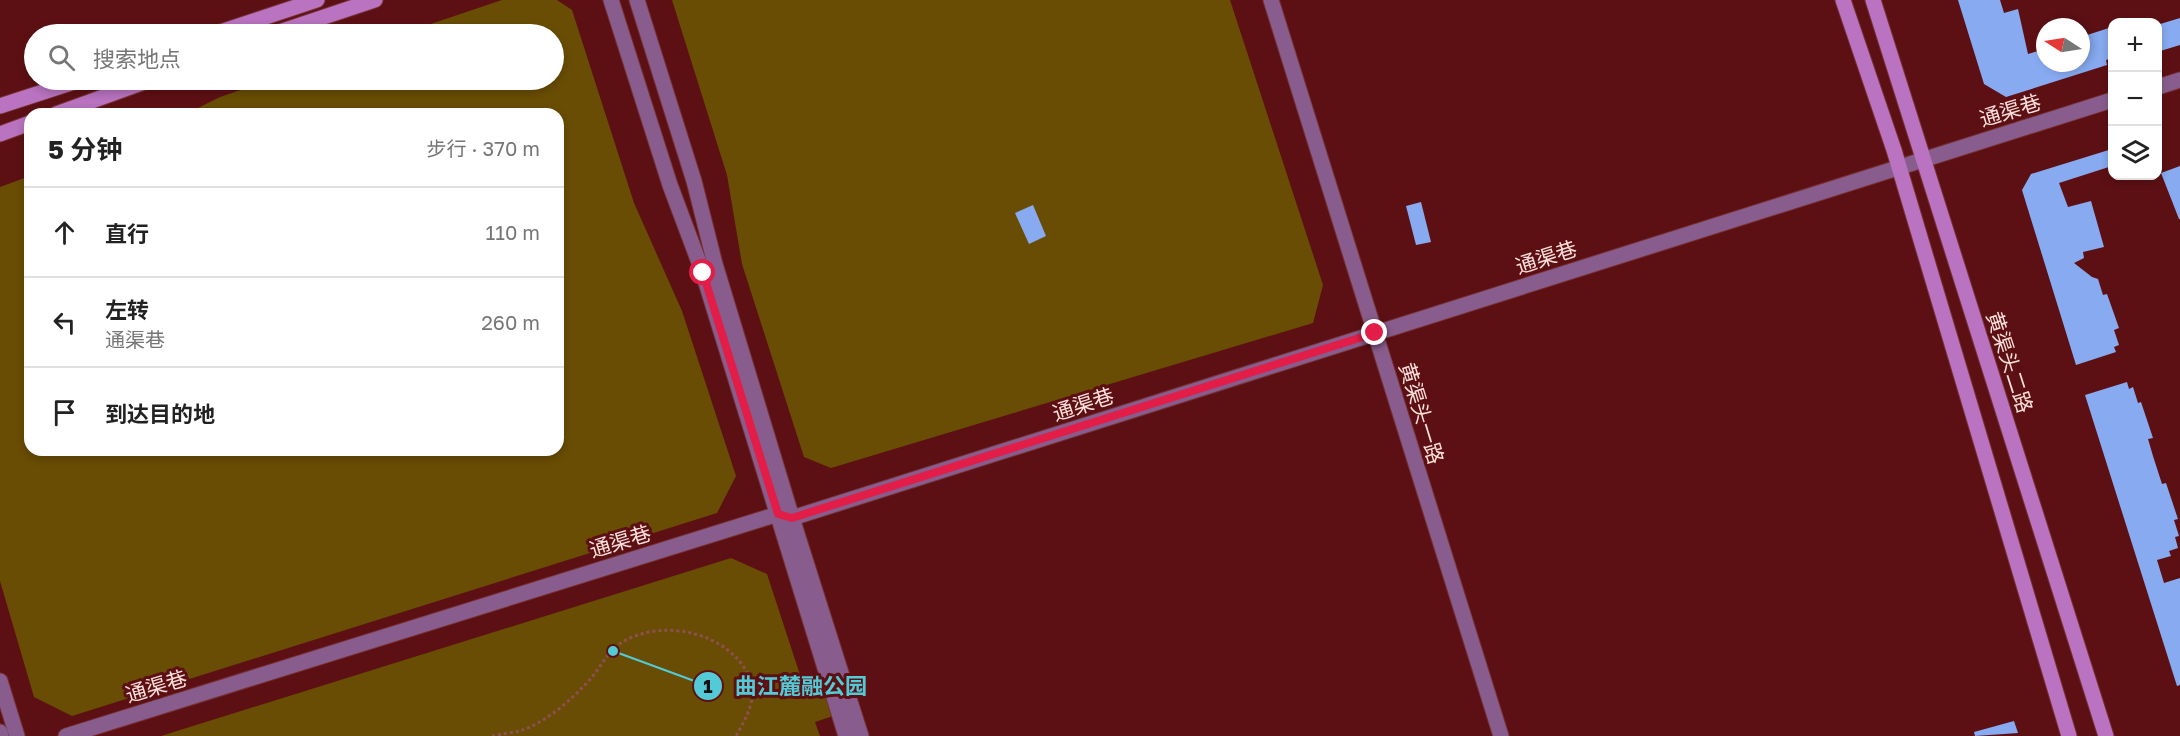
<!DOCTYPE html>
<html lang="zh">
<meta charset="utf-8">
<style>
body{margin:0;font-family:"Golos Text","Noto Sans SC",sans-serif;background:#f2f2f2;color:#222}
.controls{position:absolute;right:18px;top:18px;display:grid;overflow:hidden;border-radius:12px;box-shadow:0 3px 9px #0003}
.controls button{width:54px;height:54px;display:grid;place-items:center;padding:0;border:0;border-bottom:2px solid #e0e0e0;background:#fff;color:#222;font:30px sans-serif}
.compass{position:absolute;left:2036px;top:18px;width:54px;height:54px;border-radius:50%;background:#fff;box-shadow:0 3px 9px #0003;rotate:282deg}
.stop{position:absolute;width:18px;height:18px;margin:-14px;border:4px solid #e11d48;border-radius:50%;background:#fff}
.stop.end{background:#e11d48;border-color:#fff;box-shadow:0 2px 6px #0008}
.list{margin:0;padding:0;list-style:none}
h2{display:flex;justify-content:space-between;align-items:center;height:78px;margin:0;padding:0 24px;font-size:26px}
h2 small{font-size:20px;font-weight:400;color:#767676}
.list li{display:grid;grid-template-columns:39px 1fr auto;gap:18px;align-items:center;box-sizing:border-box;height:90px;padding:0 24px;border-top:2px solid #e0e0e0}
.list b{display:block;font-size:22px;white-space:nowrap}
.list p{margin:0;font-size:20px;white-space:nowrap;color:#767676}
.list em{font-size:20px;font-style:normal;color:#767676}
.icon{flex:none;width:33px;height:33px;fill:none;stroke:currentColor;stroke-width:2;stroke-linecap:round;stroke-linejoin:round}
.map{position:relative;flex:none;width:2180px;height:736px;overflow:hidden}
.search{position:absolute;background:#fff;box-shadow:0 3px 9px #0003;left:24px;top:24px;width:540px;height:66px;display:flex;align-items:center;gap:15px;box-sizing:border-box;padding:0 21px;border-radius:33px;color:#767676;font-size:22px}
.panel{position:absolute;background:#fff;box-shadow:0 3px 9px #0003;left:24px;top:108px;width:540px;height:348px;border-radius:18px}
.map>svg:first-child{display:block}
.green{fill:#694d04}
.building{fill:#87aaf1}
.lines{fill:none;stroke-linecap:round;stroke-linejoin:round}
.tertiary-casing{stroke:#763134;stroke-width:17}
.secondary-casing{stroke:#763134;stroke-width:17}
.path{stroke:#8e4f51;stroke-width:3;stroke-dasharray:3 3;stroke-linecap:butt}
.tertiary{stroke:#885d8d;stroke-width:15}
.secondary{stroke:#b973c0;stroke-width:15}
.route{stroke:#e11d48;stroke-width:8}
.labels{text-anchor:middle;dominant-baseline:central;stroke-width:6;stroke-linejoin:round;paint-order:stroke}
.street-label{font-size:21px;fill:#fcdfdc;stroke:#5d1014}
.leader{fill:none;stroke:#52cbd7;stroke-width:2}
.callout-dot{fill:#52cbd7;stroke:#5d1014;stroke-width:2}
.mark-label{font-size:18px;text-anchor:middle;font-weight:bold;fill:#111}
.callout-label{font-size:22px;text-anchor:middle;font-weight:bold;fill:#52cbd7;stroke:#5d1014;stroke-width:6;stroke-linejoin:round;paint-order:stroke}
</style>
<div class="map">
<svg width="2180" height="736" viewBox="0 0 2180 736">
<rect width="100%" height="100%" fill="#5d1014"/>
<g class="green">
<path d="M502 0H557L572 10 634 203 682 311 736 476 717 513 72 716 34 697 0 581V187L30 176V450H558V114H186L220 97 270 80H554V34H401Z"/>
<path d="M672 0H1230L1323 285 1313 323 831 468 804 457 742 264 727 175Z"/>
<path d="M731 558 767 574 802 681 826 673 839 714 815 722 820 736H161Z"/>
</g>
<g class="building">
<path d="M1958 0H2000L2004 13 2018 9 2028 54 2045 49V63H2081V37L2112 27V58L2106 60 2107 65 2006 97 1984 84Z"/>
<path d="M2180 18V45L2157 52V25Z"/>
<path d="M2112 149V166L2059 183 2068 207 2091 201 2104 247 2083 252 2084 258 2074 263 2092 277 2098 279 2103 295 2107 294 2119 328 2114 330 2119 345 2114 347 2116 352 2076 365 2022 190 2031 174Z"/>
<path d="M2180 166V219H2179L2161 173Z"/>
<path d="M1421 202 1431 242 1416 245 1406 206Z"/>
<path d="M1033 205 1046 236 1029 244 1015 213Z"/>
<path d="M2127 382 2129 389 2133 387 2138 403 2141 402 2153 438 2148 439 2153 456 2162 484 2166 483 2178 519 2174 520 2179 536 2175 537 2178 548 2169 551 2171 556 2157 560 2164 583 2180 578V685L2177 686 2085 395Z"/>
<path d="M2014 721 2018 733 1975 736 1974 732Z"/>
</g>
<g class="lines">
<defs>
<g id="tertiary">
<path d="M611 0 670 185 703 273 846 736"/>
<path d="M637 0 694 181 715 264 792 518 861 736"/>
<path d="M1271 0 1501 736"/>
<path d="M2158 87 2180 80"/>
<path d="M0 681 17 736"/>
<path d="M0 732 1 736"/>
<path d="M66 736 778 514 792 518 2112 100"/>
</g>
<g id="secondary">
<path d="M1843 0 1894 150 2069 736"/>
<path d="M1873 0 2106 736"/>
<path d="M214 34 317 0"/>
<path d="M273 34 375 0"/>
<path d="M0 106 80 80"/>
<path d="M56 114 150 80"/>
<path d="M0 134 30 123"/>
</g>
</defs>
<use href="#tertiary" class="tertiary-casing"/>
<use href="#secondary" class="secondary-casing"/>
<path class="path" d="M492 736C501 734 511 733 519 731 545 724 575 697 592 677 602 665 608 651 621 643 660 618 724 631 747 672 760 695 747 716 736 736"/>
<use href="#tertiary" class="tertiary"/>
<use href="#secondary" class="secondary"/>
</g>
<g class="lines">
<path class="route" d="M703 273 778 514 792 518 1375 333"/>
</g>
<g class="labels">
<g class="street-label">
<text transform="translate(2010 110) rotate(-17)">通渠巷</text>
<text transform="translate(1546 257) rotate(-18)">通渠巷</text>
<text transform="translate(2010 362) rotate(72)">黄渠头二路</text>
<text transform="translate(1083 404) rotate(-18)">通渠巷</text>
<text transform="translate(1422 413) rotate(73)">黄渠头一路</text>
<text transform="translate(620 541) rotate(-17)">通渠巷</text>
<text transform="translate(156 686) rotate(-17)">通渠巷</text>
</g>
</g>
<path class="leader" d="M613 651L708 686"/>
<g class="callout-dot">
<circle cx="613" cy="651" r="6"/>
<circle cx="708" cy="686" r="15"/>
</g>
<g class="mark-label">
<text x="708" y="693">1</text>
</g>
<g class="callout-label">
<text x="801" y="694">曲江麓融公园</text>
</g>
</svg>
<div class="controls">
<button>+</button>
<button>−</button>
<button><svg class="icon" aria-label="layers" viewBox="0 0 24 24"><path d="M12 4l9 5-9 5-9-5zM3 14l9 5 9-5"/></svg></button>
</div>
<svg class="compass" viewBox="-18 -18 36 36"><path d="M0-13l5 13h-10z" fill="#e53935"/><path d="M0 13l5-13h-10z" fill="#767676"/></svg>
<div class="stop" style="left:703px;top:273px"></div>
<div class="stop end" style="left:1375px;top:333px"></div>
<div class="search"><svg class="icon" aria-label="search" viewBox="0 0 24 24"><circle cx="10" cy="10" r="6"/><path d="M15 15l6 6"/></svg>搜索地点</div>
<section class="panel">
<h2>5 分钟<small>步行 · 370 m</small></h2>
<ul class="list">
<li><svg class="icon" aria-label="ahead" viewBox="0 0 24 24"><path d="M12 20V5M6 11l6-6 6 6"/></svg><div><b>直行</b></div><em>110 m</em></li>
<li><svg class="icon" aria-label="left" viewBox="0 0 24 24"><path d="M17 20v-9H6M10 6l-5 5 5 5"/></svg><div><b>左转</b><p>通渠巷</p></div><em>260 m</em></li>
<li><svg class="icon" aria-label="arrive" viewBox="0 0 24 24"><path d="M6 21V4h12l-3 4 3 4H6"/></svg><div><b>到达目的地</b></div></li>
</ul>
</section>
</div>
